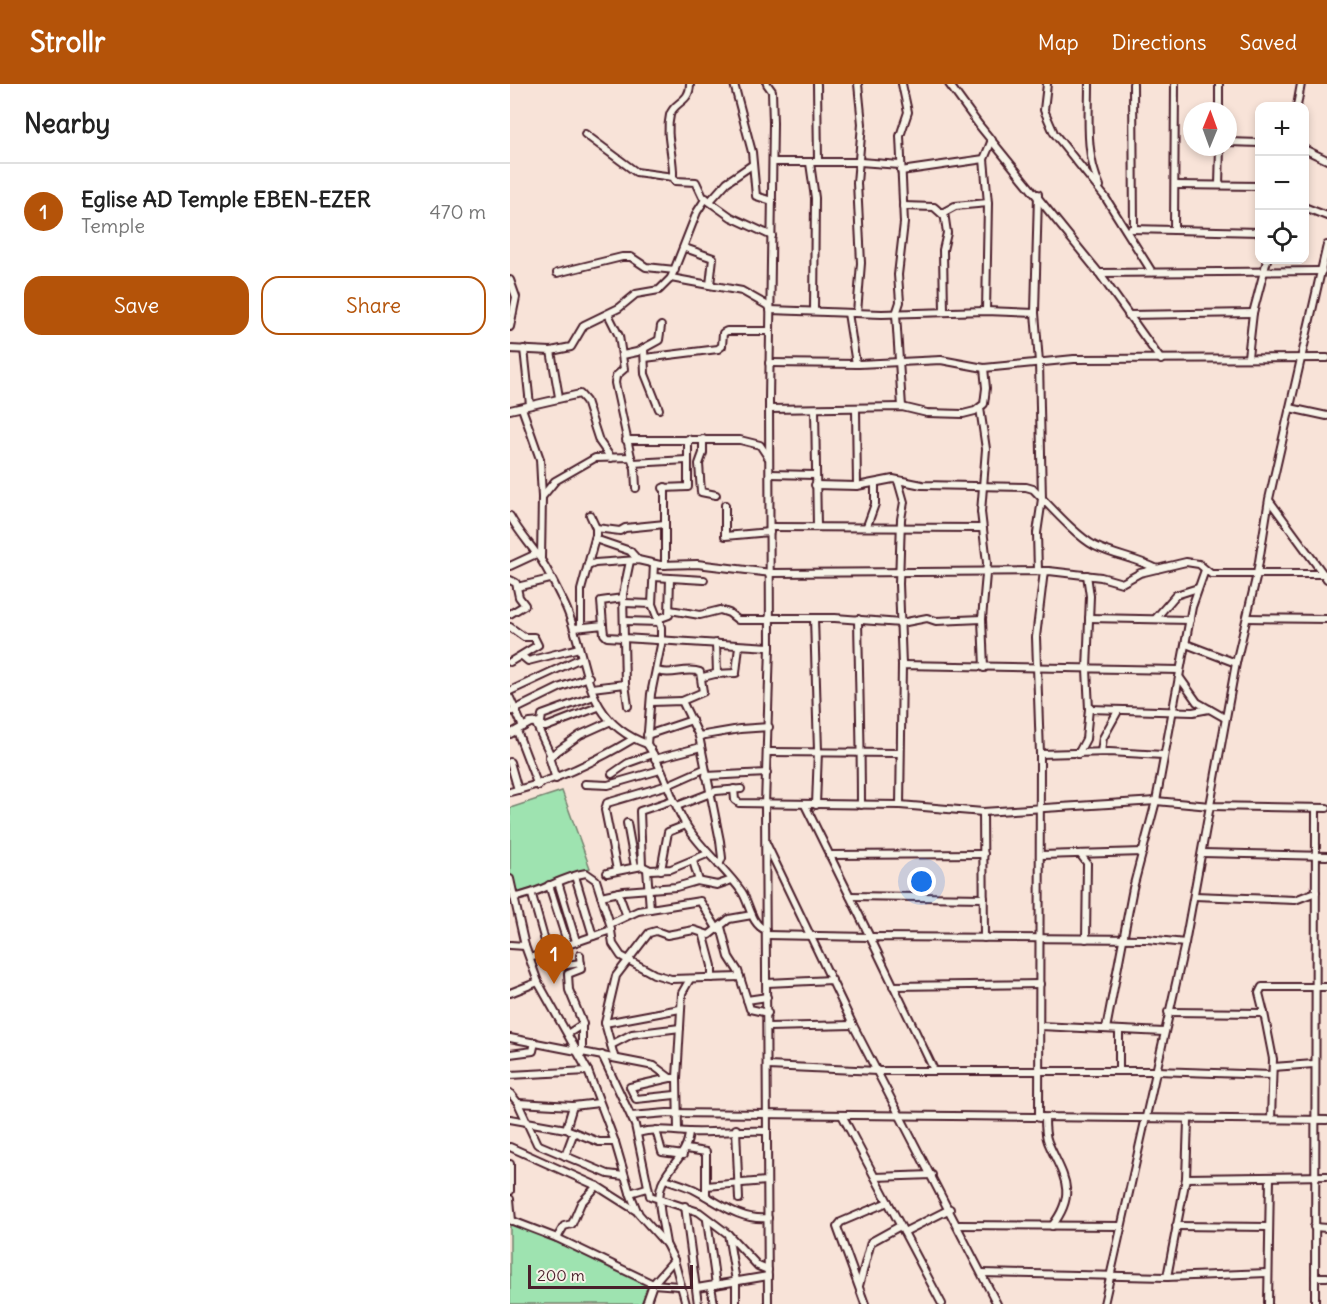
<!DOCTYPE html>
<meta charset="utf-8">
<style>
body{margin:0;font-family:Delius,sans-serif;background:#f2f2f2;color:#222}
.controls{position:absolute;right:18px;top:18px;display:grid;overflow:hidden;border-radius:12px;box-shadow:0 3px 9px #0003}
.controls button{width:54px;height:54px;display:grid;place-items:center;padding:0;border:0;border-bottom:2px solid #e0e0e0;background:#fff;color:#222;font:30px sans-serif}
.compass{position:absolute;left:673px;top:18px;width:54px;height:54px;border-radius:50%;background:#fff;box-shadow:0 3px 9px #0003;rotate:1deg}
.scale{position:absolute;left:18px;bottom:15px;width:165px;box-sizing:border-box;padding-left:6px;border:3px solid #4a1f2b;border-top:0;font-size:16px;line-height:21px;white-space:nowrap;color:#4a1f2b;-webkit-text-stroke:4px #f7f3e8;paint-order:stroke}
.you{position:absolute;left:412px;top:798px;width:21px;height:21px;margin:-15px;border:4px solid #fff;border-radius:50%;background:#1a73e8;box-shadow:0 0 0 9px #1a73e833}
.badge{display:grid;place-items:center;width:39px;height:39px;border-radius:50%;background:#b45309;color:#fff;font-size:20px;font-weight:700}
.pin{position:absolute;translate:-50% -50px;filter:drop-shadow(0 2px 3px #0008)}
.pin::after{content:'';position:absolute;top:32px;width:21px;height:18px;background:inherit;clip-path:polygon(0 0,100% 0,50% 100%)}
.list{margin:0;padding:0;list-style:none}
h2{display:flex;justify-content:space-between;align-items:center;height:78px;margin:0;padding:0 24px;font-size:26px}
h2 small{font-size:20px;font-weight:400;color:#767676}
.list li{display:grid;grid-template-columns:39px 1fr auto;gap:18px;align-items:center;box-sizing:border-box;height:96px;padding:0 24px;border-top:2px solid #e0e0e0}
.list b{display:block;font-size:22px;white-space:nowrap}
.list p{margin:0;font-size:20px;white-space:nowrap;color:#767676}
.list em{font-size:20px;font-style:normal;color:#767676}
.actions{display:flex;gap:12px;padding:18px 24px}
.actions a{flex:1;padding:14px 0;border:2px solid #b45309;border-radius:18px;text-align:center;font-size:21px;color:#b45309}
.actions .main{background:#b45309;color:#fff}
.icon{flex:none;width:33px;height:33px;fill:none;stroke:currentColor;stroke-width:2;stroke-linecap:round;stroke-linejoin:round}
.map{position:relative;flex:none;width:817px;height:1220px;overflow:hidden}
header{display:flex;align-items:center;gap:36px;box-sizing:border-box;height:84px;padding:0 30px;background:#b45309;color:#fff}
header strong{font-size:28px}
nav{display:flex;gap:33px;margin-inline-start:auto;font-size:21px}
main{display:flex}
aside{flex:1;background:#fff}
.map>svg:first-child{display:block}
.green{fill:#9ee3b0;stroke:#74816e;stroke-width:1.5}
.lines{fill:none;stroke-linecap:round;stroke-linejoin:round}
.minor-casing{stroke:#4a1f2b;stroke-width:10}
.minor{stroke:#f7f3e8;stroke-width:6}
</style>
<header>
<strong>Strollr</strong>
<nav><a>Map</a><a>Directions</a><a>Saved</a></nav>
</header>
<main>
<aside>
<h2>Nearby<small></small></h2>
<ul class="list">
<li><span class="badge">1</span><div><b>Eglise AD Temple EBEN-EZER</b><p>Temple</p></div><em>470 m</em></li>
</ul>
<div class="actions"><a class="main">Save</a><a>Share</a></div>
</aside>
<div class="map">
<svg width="817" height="1220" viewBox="0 0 817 1220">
<rect width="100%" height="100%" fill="#f8e3d8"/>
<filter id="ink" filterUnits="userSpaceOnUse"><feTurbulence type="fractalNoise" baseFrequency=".0167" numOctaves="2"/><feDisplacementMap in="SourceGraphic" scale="12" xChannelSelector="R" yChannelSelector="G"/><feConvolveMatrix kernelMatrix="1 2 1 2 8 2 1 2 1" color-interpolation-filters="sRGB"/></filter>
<g filter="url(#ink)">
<g class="green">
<path d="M52 707 80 784 6 810 0 794V724Z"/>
<path d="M0 1139 141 1197 131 1220H0Z"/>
</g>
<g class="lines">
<defs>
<g id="minor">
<path d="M224 0 242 68 246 112 262 117"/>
<path d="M257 0 262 7 263 39 259 317 260 563 255 721 258 1220"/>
<path d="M307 0 308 78"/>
<path d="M439 0 469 41 589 189 651 276"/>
<path d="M537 0 534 26 544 49 595 113 642 188"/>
<path d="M579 0C579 33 575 71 590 102"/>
<path d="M623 0 624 145"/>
<path d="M709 0V27"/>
<path d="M787 22 791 0"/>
<path d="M75 50 126 88 163 93 165 97 186 98 193 113 221 133 262 152"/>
<path d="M718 58 750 59"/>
<path d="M794 65 817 76"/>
<path d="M474 75 478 119 476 227"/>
<path d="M263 78H350L390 81"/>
<path d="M300 79 305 114 304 227"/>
<path d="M391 87 474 75 482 56"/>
<path d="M163 93C164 72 155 52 160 31 164 17 180 19 180 0"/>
<path d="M665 101 750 102"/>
<path d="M709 101 710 63"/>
<path d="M528 110 525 229 529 278 532 415 527 449 528 487"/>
<path d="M200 117 217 98 242 81"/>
<path d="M393 122 424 123 433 131"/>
<path d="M794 123 817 132"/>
<path d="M621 145 750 148"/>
<path d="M664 146 665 0"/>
<path d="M175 164 203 174 200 201"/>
<path d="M47 189 112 173H121L136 183 165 186"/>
<path d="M589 189 812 187"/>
<path d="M161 194 232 207 260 223"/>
<path d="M0 196 6 213 0 243"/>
<path d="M260 226 372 230 476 227 525 229"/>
<path d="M434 228 433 166 437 149 434 128 445 122 478 119"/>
<path d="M338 229 346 280"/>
<path d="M347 229 351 179 347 99 352 40 348 0"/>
<path d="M98 230 109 252 114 285 106 292 105 299 121 373"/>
<path d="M618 231 743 229"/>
<path d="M134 264 135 290 149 325"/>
<path d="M0 265 41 267"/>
<path d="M14 265 20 321"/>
<path d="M113 271 127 268 149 256 151 242"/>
<path d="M738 273 743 229 757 176"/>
<path d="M135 274 208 265 212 262 213 249 217 247H259"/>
<path d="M259 279 349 280 431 276 474 284 564 275 817 274"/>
<path d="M49 313 41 267 61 263 74 241 109 224 126 210 149 206 161 194 187 128 196 114"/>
<path d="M392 323 386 230 390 218 388 191 394 139 390 52 398 28 392 0"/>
<path d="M12 324 30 375 32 413"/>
<path d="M470 324 476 365 471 428 477 479 472 535 474 584"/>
<path d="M780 324 817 332"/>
<path d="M259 325 392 323 417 329 453 330 465 327 474 320 476 304 474 284"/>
<path d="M305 325 307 442"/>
<path d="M346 325 347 402"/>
<path d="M0 326 70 310 76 317 89 357 101 374"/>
<path d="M193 355V369L189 380 191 408 206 411"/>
<path d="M116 356H230L250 361 258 373"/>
<path d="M123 379 177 376"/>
<path d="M260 390 305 391"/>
<path d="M388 397 394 418 391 435 389 500 392 581"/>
<path d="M305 401 347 402 383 395 412 401 516 403 523 405C539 421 566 452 585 462 605 472 626 474 647 485"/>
<path d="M153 404 178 403V355"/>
<path d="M759 416 817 495"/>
<path d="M215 421V452L260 448"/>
<path d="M0 432C8 447 19 459 29 473 38 485 46 504 53 517 81 573 68 635 137 660 155 686 161 718 178 744 194 768 216 785 232 808 240 820 241 841 256 846"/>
<path d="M357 442 365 420V399"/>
<path d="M260 443 472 444"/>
<path d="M86 444 110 447 115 444 155 440"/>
<path d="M85 455 120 467 128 476"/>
<path d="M31 474 32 413 45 397 85 374 121 373 125 384 126 404"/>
<path d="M155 481V403"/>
<path d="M0 482 26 470"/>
<path d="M78 482 85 479 128 476 150 481 187 480 261 489 539 487 591 493 612 499 630 489 676 478 689 480 701 490H817"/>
<path d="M144 493 194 496"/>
<path d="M0 496 6 499 9 513 15 521 0 530"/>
<path d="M7 503 40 495"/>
<path d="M114 519 142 520"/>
<path d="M160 526 190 531 210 526 219 529 228 536H259"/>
<path d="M259 534H325L391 539 417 534 426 537 472 535"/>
<path d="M304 534 308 667 306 721"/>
<path d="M579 534 680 536"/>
<path d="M646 534 666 511 688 504"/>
<path d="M737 534 817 535"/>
<path d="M148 535 159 531 160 494"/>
<path d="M348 535C349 597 351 659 351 721"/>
<path d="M114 537 150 538"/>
<path d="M93 541 91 517 113 514"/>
<path d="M0 543 14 553H24L28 561 0 578"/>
<path d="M71 543V506L86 451V444L80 431"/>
<path d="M65 544 93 541 94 550 97 553 260 563"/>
<path d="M206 559 207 589"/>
<path d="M676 560 726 579"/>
<path d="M12 572 18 577 69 564"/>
<path d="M147 587C162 592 176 583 190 588L193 608 172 617"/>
<path d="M193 593 205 590 226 589 229 562"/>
<path d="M670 594 687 618 715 634"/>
<path d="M115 600 118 622"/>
<path d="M82 604 115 600 113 510 120 477"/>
<path d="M0 607 71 574"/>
<path d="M0 614 13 643"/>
<path d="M141 618 172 617 189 652 210 757 212 774 209 781"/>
<path d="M579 625 683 628 699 625"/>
<path d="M0 628 51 603 79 593"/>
<path d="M31 638 32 631 84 612"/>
<path d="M26 640 41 672"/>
<path d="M7 647 28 702"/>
<path d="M0 650 20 639 31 638 32 643H36L88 623"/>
<path d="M137 651 182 636"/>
<path d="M189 652 230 645 259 643"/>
<path d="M137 660 141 610 151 561V543L142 520 144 480"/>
<path d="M259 668 390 669"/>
<path d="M591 668 593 654 608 627"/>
<path d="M530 670 599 668 653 671"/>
<path d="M568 670 576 655 579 625 577 585 580 512 577 491"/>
<path d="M145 675 191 663"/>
<path d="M0 678 8 706"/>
<path d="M102 690 118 679 143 670"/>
<path d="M196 692 257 689"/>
<path d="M46 695 39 673 70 651 99 638"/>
<path d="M75 700 98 701 150 686"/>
<path d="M224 705 225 716 229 719 390 721 473 728 646 717 700 722 817 724"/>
<path d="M0 708C45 697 83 679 123 655"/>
<path d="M390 721 392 581 670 586"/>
<path d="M167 722 206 707 231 705"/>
<path d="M473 728 474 854"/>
<path d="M117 739 125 783"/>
<path d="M256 759 343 941 487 1220"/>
<path d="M692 769 817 772"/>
<path d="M570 770 577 779 576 855"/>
<path d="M319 771 474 770"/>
<path d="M531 771 633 768"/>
<path d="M183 777 189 797"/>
<path d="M132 782 130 727 163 716"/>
<path d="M137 785 140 825"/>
<path d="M107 786 95 726 97 719 158 701 194 685"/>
<path d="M151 786 158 748 176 741"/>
<path d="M97 789 132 782 140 786 161 785 197 770"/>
<path d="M65 792 83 852"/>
<path d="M0 795 15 862 28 898 78 987 105 1058 120 1109 128 1129 156 1160 164 1176 176 1220"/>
<path d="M48 798 66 857"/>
<path d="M39 801 58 861"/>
<path d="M108 808 116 830"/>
<path d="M22 811 38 868"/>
<path d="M91 812 114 807 166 803 187 797 207 801 222 796"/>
<path d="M340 812 474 814"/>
<path d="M684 812 785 816 806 808"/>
<path d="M5 813C30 810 50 793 76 789L86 796 100 840 103 860 111 872 144 890 161 895 230 893"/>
<path d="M100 840 128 827 190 817 208 846"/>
<path d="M211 843 219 873 228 887 240 925 258 929"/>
<path d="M256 851 360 853 295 721"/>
<path d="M194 852 202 882V894"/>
<path d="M0 861 15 862"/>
<path d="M20 874 101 846"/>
<path d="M49 882 71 879"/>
<path d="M257 899 322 896"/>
<path d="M383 902 530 900"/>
<path d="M0 909 28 898"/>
<path d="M237 916 257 913"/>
<path d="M658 928 754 929 763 975 761 1035"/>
<path d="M754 929 749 909 752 903H817"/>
<path d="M95 939 170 925"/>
<path d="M530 942 654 948"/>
<path d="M258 943 343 941"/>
<path d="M596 945 623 804 646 717 682 523 695 486"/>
<path d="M609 946V987"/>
<path d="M59 949 73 940 59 906 58 890 71 885 70 871"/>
<path d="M0 954 144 982 160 994H167L168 1046"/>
<path d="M101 961 122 950 170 944"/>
<path d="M72 969V942"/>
<path d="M0 970 23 967 25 958"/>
<path d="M92 971 125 1041 140 1112 189 1128 218 1150 248 1182 258 1186"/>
<path d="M104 972 95 939 106 892 139 849 146 847 157 851 184 846 199 851 219 835 242 831"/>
<path d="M258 982 367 987H647L762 991"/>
<path d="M763 983 804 980"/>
<path d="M424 986 360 853 637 855 675 859"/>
<path d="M0 991 78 987"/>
<path d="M160 994 120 1003 126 1015 165 1011"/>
<path d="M167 994 172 909 180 895"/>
<path d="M0 1009 8 1019 27 1060 98 1090 114 1092"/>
<path d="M8 1019 63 1022 89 1019"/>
<path d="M121 1032 157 1029 817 1036"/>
<path d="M333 1033 432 1220"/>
<path d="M529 1034 530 670 526 553 534 487"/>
<path d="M535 1034C535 1042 535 1051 538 1058 552 1091 569 1107 542 1142"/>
<path d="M0 1035 56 1045 89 1058H105"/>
<path d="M56 1045 63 1022"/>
<path d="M226 1045 229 1115"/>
<path d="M146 1046 152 1068 173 1071"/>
<path d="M127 1049C145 1044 161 1047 179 1048 204 1049 230 1046 255 1047"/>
<path d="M0 1063 87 1102 128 1128"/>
<path d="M176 1065 196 1068V1112"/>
<path d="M55 1072 64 1048"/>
<path d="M0 1080V1107"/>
<path d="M365 1093 422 1091"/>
<path d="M676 1094 817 1092"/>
<path d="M155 1095C164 1098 174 1101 183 1105 207 1117 229 1137 258 1134"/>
<path d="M196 1102 256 1097"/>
<path d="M120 1109 137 1104"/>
<path d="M0 1115 2 1137"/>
<path d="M175 1122 188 1220"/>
<path d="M0 1136 47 1154 143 1200 169 1202"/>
<path d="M197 1136 206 1201"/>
<path d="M448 1141 611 1142"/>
<path d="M666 1142 758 1143"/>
<path d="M804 1143 817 1144"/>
<path d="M394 1148 440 1125"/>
<path d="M218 1150 226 1197V1220"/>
<path d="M47 1154 54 1142 62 1140 71 1119 87 1102"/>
<path d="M156 1160C154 1144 147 1122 150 1107 154 1084 178 1073 179 1048"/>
<path d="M472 1189 657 1193 757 1189"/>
<path d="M657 1193 676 1094 678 1037"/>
<path d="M805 1193H817"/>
<path d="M201 1202 204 1220"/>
<path d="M349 1202 361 1158 390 1142"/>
<path d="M187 1204 258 1192"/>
<path d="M136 1220 143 1200 164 1176"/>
<path d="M355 1220 327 1143 331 1138 378 1118"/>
<path d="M594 1220 675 859 726 579 747 490 759 415 817 161"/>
<path d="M758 1220 760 1093"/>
<path d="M805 1220 806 725"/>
</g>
</defs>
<use href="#minor" class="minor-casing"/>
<use href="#minor" class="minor"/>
</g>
</g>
</svg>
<div class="controls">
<button>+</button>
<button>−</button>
<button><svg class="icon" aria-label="locate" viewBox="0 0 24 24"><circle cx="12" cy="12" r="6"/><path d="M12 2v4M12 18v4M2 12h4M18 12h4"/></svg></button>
</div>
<svg class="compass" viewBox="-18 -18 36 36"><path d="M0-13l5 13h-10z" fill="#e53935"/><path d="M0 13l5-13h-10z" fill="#767676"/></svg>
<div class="scale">200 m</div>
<div class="you"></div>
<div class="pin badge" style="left:44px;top:900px">1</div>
</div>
</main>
